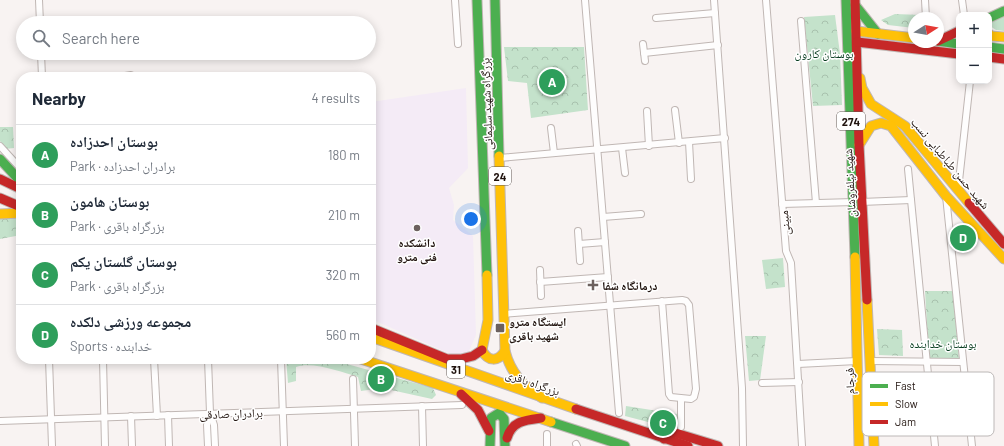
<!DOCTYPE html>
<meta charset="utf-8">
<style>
body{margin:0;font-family:Barlow,"Noto Naskh Arabic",sans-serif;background:#f2f2f3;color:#1f2937}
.controls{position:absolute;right:12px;top:12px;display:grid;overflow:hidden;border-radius:8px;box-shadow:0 2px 10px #0003}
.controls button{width:36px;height:36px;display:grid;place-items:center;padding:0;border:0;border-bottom:1px solid #e0e1e3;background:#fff;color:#1f2937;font:20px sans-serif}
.compass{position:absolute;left:908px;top:12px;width:36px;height:36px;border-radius:50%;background:#fff;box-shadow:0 2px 10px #0003;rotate:79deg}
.you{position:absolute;left:471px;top:219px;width:14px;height:14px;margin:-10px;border:3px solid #fff;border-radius:50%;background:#1a73e8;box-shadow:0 0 0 6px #1a73e833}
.badge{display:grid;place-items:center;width:26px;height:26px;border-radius:50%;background:#db2777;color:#fff;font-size:13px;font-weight:700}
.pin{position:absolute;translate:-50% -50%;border:2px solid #fff;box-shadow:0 1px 4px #0006}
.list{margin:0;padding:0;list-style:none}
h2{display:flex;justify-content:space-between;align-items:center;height:52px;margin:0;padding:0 16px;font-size:17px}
h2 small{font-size:13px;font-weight:400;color:#747a83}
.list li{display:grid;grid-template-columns:26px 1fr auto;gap:12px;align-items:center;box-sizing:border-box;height:60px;padding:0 16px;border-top:1px solid #e0e1e3}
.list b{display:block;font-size:15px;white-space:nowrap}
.list p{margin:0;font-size:13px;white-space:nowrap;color:#747a83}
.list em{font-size:13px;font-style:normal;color:#747a83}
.icon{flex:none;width:22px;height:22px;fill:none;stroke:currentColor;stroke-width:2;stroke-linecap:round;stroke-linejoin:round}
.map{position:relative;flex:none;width:1004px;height:446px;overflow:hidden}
.search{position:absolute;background:#fff;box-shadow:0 2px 10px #0003;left:16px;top:16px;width:360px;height:44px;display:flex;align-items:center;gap:10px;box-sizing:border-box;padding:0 14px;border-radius:22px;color:#747a83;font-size:15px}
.panel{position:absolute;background:#fff;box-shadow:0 2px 10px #0003;left:16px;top:72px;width:360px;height:292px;border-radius:16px}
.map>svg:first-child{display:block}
.education{fill:#f4ebf6}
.green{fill:#c4e2cb}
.park{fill:url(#park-crowns)}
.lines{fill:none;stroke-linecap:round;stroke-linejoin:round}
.street-casing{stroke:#c0b7b4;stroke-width:8}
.fast-casing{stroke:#c0b7b4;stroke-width:11}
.slow-casing{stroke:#c0b7b4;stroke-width:11}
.jam-casing{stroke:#c0b7b4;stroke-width:11}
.street{stroke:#fefdfd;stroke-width:6}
.fast{stroke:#4caf50;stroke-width:9}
.slow{stroke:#ffc107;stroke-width:9}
.jam{stroke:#c62828;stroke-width:9}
.poi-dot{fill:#6c615e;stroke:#fff;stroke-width:1.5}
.labels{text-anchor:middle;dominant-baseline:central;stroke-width:3;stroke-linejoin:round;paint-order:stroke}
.shield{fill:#fff;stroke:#635a56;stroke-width:1}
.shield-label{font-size:11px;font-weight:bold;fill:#20130e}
.park-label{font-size:12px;fill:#063b1e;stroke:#fff}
.street-label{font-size:12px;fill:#20130e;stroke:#fff}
.poi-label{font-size:12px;font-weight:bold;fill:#20130e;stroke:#fff;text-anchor:start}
.key{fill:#fff;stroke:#bcb8b7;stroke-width:1}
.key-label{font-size:11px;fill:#20130e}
</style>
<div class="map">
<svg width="1004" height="446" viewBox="0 0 1004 446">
<defs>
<pattern id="park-crowns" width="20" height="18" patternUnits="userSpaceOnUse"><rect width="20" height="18" fill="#c4e2cb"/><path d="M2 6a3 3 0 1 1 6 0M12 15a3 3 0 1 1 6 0" fill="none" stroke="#a8c1ad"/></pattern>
</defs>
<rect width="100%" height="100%" fill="#f8f3f2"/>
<path class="education" d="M466 88 468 168 449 188 454 205 453 220 473 236 476 335 469 351 462 355H453L371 319V102Z"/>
<path class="green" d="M1004 16V31L996 30 990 26V22Z"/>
<g class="park">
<path d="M895 14 921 15 922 18H914V28L888 25 881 20Z"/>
<path d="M835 15 840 54 842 105 813 106 804 17Z"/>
<path d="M504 47H584L588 110 531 118 527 83 508 81Z"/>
<path d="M0 127H13L14 148 5 149 0 141Z"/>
<path d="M21 216V235L0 239V218Z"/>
<path d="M783 258 785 287 766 289 762 260Z"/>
<path d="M925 291H953L959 359H929Z"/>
<path d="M877 329 902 330 903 356 879 355Z"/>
<path d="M745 336H766L760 380 749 381Z"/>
<path d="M286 359H329L433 388 436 395 432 399 382 388 361 391 358 377C342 372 312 361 296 367V381L288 383Z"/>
<path d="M626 406 677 414 675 429 625 416Z"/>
</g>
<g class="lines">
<defs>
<g id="street">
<path d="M39 0 40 23"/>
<path d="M455 0 458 44"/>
<path d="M585 0 619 413"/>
<path d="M714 0 742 388 743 446"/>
<path d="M766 0 786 251 791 263 802 446"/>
<path d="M925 0 926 18"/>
<path d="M962 0 964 15"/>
<path d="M656 18 715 13"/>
<path d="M801 21 816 203"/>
<path d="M643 44 645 61"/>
<path d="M41 53 42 77"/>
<path d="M644 53 718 45"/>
<path d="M119 77 131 75 135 77"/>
<path d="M675 110 679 143"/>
<path d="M647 111 649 146"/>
<path d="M551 128 554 153"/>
<path d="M689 142 691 179"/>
<path d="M0 146 21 169"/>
<path d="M622 148 625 173"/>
<path d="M500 158 725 138"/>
<path d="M908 169 935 446"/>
<path d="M958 190 970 81"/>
<path d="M946 196 972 446"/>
<path d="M861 202 911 200"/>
<path d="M782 204 854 202"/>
<path d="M603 217 641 214"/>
<path d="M578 231 580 261"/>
<path d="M579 244 605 242"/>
<path d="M540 270 541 296"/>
<path d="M540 282 608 277"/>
<path d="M503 314 682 300 686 301 689 305 696 389 694 397 691 399 671 397 669 394 662 301"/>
<path d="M49 359 52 446"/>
<path d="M103 359 105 446"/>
<path d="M154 359 157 416"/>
<path d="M208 359 210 413 214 425 215 446"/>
<path d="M281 359 284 446"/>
<path d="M870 361 963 362"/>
<path d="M798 364 857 361"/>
<path d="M353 379 355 446"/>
<path d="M762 383 799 382"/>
<path d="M422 406 423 446"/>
<path d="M168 415 169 446"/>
<path d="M131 416 132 446"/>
<path d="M0 421 462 405"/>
<path d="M681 427V399"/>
<path d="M547 434V446"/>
<path d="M576 444 577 446"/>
<path d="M208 446 207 425 210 413"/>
</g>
<g id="fast">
<path d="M477 0 487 275"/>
<path d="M495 0 499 156"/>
<path d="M846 0 855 257"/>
<path d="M855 5 878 34"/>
<path d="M989 18 1004 11"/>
<path d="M938 41 959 44"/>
<path d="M989 47 1004 49"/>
<path d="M0 159 21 182"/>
<path d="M551 422 625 446"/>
<path d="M490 446 491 418 499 413 504 419 505 446"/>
</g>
<g id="slow">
<path d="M856 31 914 38"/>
<path d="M989 34 991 36 1004 37"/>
<path d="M860 78 862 88 871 104 905 126 969 203"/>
<path d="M859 145 871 126 881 123 891 126 946 196 1004 259"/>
<path d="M499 156 505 351C511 374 523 385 542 398"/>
<path d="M0 214 21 213"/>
<path d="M855 257 859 446"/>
<path d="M867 300 874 446"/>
<path d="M371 337 576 409"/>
<path d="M482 350 488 320 487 275"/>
<path d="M482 350C488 362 498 362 505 351"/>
<path d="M361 359 551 422"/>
</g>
<g id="jam">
<path d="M855 0 859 145 867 300"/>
<path d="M938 41 959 31"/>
<path d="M857 42 959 54"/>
<path d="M989 57 1004 59"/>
<path d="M0 179 21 189"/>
<path d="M0 198 21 207"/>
<path d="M969 203 1004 244"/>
<path d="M371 328 447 359H461L473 356 482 350"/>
<path d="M461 394 478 410 489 431"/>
<path d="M576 409 688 446"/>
<path d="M507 438C512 421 525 420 541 418"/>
<path d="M664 439 672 432 718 446"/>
</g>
</defs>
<use href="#street" class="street-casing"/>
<use href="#fast" class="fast-casing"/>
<use href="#slow" class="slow-casing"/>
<use href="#jam" class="jam-casing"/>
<use href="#street" class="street"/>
<use href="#fast" class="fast"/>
<use href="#slow" class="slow"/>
<use href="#jam" class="jam"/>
</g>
<g class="poi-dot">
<circle cx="417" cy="228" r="4"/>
<path d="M591 279h4v4h4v4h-4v4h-4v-4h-4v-4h4z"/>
<rect x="495" y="323" width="10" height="10" rx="2"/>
</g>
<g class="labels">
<g class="shield">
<rect x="837" y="112" width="28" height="18" rx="3"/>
<rect x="489" y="167" width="22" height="18" rx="3"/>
<rect x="447" y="360" width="18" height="18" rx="3"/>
</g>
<g class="shield-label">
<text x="851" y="121">274</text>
<text x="500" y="176">24</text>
<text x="456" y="369">31</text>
</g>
<g class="park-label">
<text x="824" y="53">بوستان کارون</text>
<text x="943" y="343">بوستان خدابنده</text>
</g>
<g class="street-label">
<text transform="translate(486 104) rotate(-92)">بزرگراه شهید سلیمانی</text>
<text transform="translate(951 163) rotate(50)">شهید حسن طباطبایی نسب</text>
<text transform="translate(849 183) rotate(-93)">شهید نیلفروشان</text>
<text transform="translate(784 223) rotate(-95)">مبینی</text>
<text transform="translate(849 381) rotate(-91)">فرجام</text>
<text transform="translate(533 382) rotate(19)">بزرگراه باقری</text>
<text transform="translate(231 413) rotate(-2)">برادران صادقی</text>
</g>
<g class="poi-label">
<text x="417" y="242" text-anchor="middle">دانشکده<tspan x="417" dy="14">فنی مترو</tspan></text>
<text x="602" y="285">درمانگاه شفا</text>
<text x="509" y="321">ایستگاه مترو<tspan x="509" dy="14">شهید باقری</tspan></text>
</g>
</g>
<rect x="862" y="372" width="132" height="64" rx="6" class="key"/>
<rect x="870" y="384" width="18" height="4" fill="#4caf50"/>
<rect x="870" y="402" width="18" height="4" fill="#ffc107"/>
<rect x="870" y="420" width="18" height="4" fill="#c62828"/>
<g class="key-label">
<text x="895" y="390">Fast</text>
<text x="895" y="408">Slow</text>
<text x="895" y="426">Jam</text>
</g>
</svg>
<div class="controls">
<button>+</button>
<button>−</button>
</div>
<svg class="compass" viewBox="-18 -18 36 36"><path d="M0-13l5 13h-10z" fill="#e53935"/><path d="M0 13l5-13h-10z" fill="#747a83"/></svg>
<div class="you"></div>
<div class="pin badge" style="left:552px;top:82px;background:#2e9e5b">A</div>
<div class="pin badge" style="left:381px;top:379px;background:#2e9e5b">B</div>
<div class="pin badge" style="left:663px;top:423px;background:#2e9e5b">C</div>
<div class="pin badge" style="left:963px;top:238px;background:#2e9e5b">D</div>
<div class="search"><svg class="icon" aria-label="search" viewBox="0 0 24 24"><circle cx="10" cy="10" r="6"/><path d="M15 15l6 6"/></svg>Search here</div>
<section class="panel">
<h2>Nearby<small>4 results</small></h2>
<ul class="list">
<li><span class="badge" style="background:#2e9e5b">A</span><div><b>بوستان احدزاده</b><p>Park · برادران احدزاده</p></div><em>180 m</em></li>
<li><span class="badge" style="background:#2e9e5b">B</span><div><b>بوستان هامون</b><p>Park · بزرگراه باقری</p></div><em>210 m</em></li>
<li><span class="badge" style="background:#2e9e5b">C</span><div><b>بوستان گلستان یکم</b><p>Park · بزرگراه باقری</p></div><em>320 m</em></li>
<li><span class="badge" style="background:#2e9e5b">D</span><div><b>مجموعه ورزشی دلکده</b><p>Sports · خدابنده</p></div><em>560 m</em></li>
</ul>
</section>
</div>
